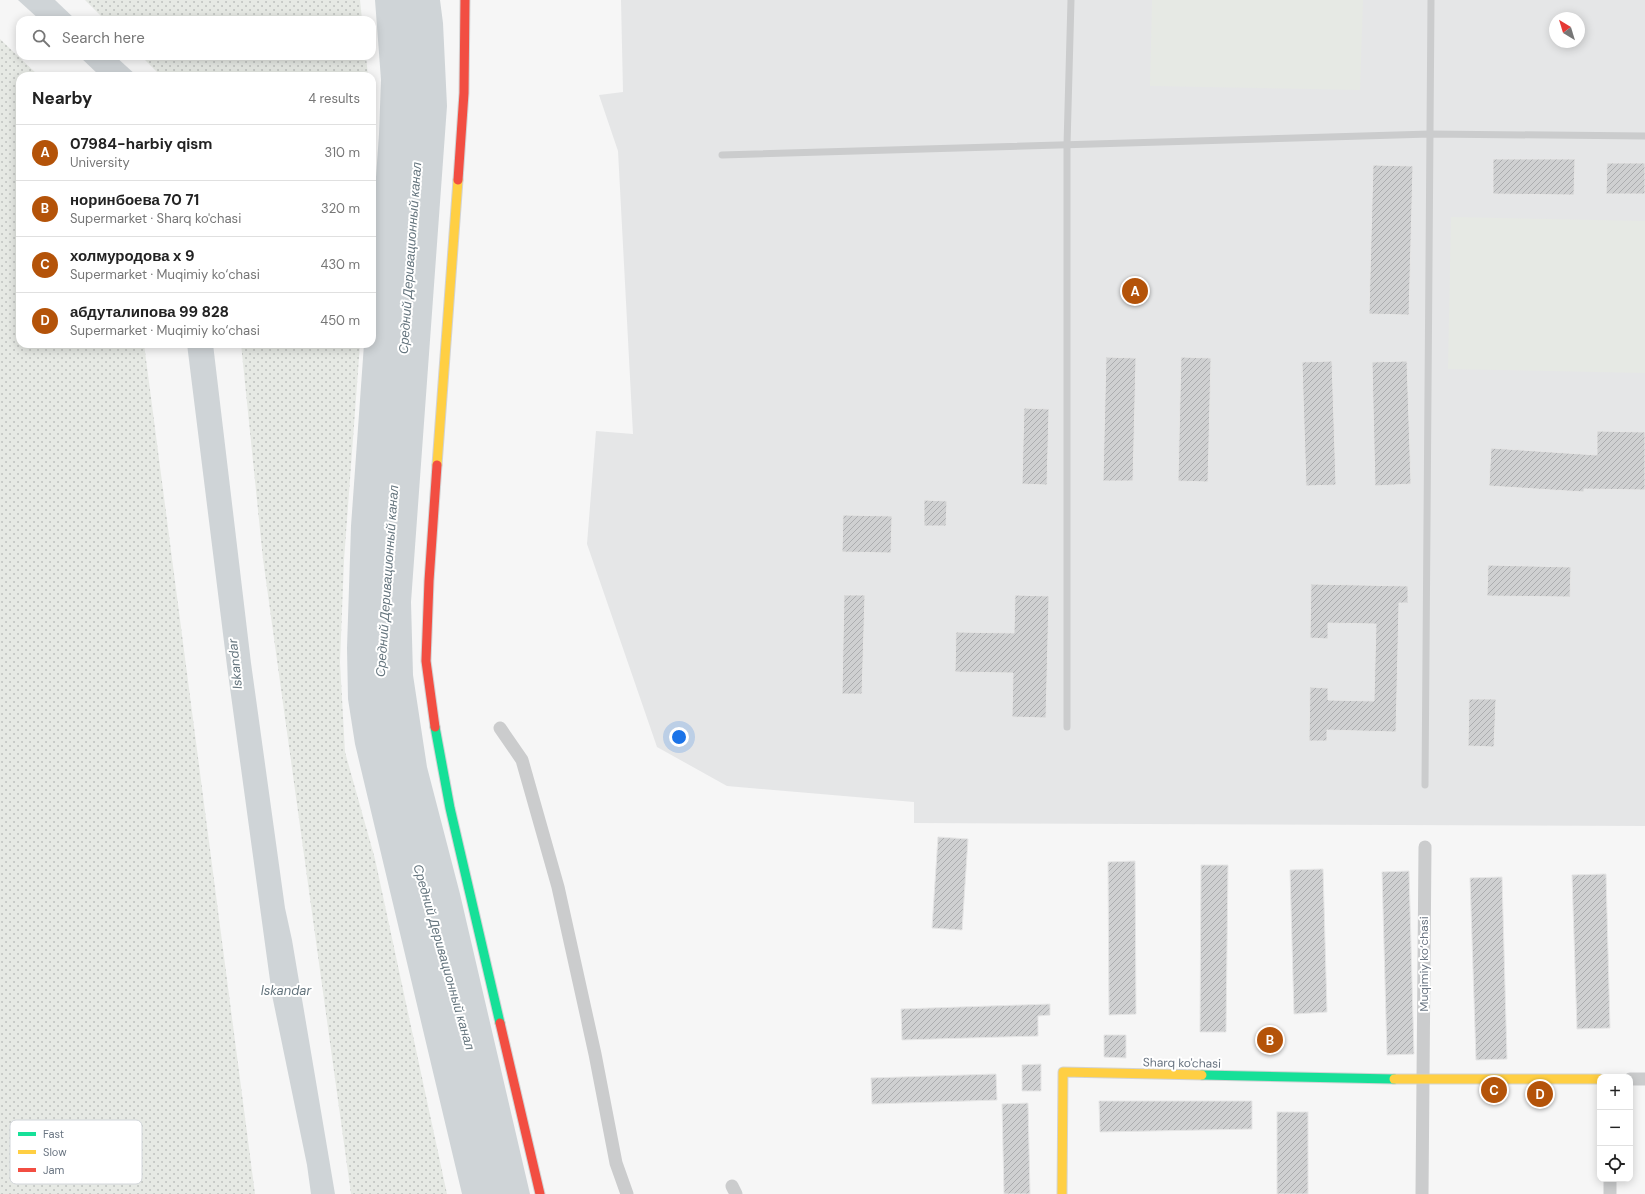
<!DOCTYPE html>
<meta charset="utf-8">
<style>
body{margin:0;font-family:"DM Sans",sans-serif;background:#f2f2f2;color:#222}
.controls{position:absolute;right:12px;bottom:12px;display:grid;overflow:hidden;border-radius:8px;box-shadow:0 2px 10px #0003}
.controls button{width:36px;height:36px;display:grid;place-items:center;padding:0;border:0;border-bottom:1px solid #e0e0e0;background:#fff;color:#222;font:20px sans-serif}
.compass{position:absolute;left:1549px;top:12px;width:36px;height:36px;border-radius:50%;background:#fff;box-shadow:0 2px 10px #0003;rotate:322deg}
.you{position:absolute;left:679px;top:737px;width:14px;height:14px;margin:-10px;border:3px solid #fff;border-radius:50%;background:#1a73e8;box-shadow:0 0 0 6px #1a73e833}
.badge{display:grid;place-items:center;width:26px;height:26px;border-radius:50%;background:#b45309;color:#fff;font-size:13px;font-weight:700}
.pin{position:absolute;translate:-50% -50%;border:2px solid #fff;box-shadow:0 1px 4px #0006}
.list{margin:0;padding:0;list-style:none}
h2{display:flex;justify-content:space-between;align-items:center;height:52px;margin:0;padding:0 16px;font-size:17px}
h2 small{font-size:13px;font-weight:400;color:#767676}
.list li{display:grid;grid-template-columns:26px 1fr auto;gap:12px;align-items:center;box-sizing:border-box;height:56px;padding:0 16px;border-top:1px solid #e0e0e0}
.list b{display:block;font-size:15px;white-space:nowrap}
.list p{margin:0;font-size:13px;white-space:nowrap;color:#767676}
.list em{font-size:13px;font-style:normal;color:#767676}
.icon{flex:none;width:22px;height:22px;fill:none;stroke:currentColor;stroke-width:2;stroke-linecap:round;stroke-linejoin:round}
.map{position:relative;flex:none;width:1645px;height:1194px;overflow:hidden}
.search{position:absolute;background:#fff;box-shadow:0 2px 10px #0003;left:16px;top:16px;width:360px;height:44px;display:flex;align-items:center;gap:10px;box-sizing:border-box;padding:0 14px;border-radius:12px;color:#767676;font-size:15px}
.panel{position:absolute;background:#fff;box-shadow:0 2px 10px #0003;left:16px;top:72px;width:360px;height:276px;border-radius:12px}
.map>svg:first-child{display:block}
.built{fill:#e5e6e7;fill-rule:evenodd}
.grass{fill:url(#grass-dots)}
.pitch{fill:#e6e9e4}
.water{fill:#cfd4d7}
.building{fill:url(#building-hatch);stroke:#e6e6e6}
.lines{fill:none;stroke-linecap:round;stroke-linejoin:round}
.fast-casing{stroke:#d2d3d4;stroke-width:11}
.slow-casing{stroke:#d2d3d4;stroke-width:11}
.jam-casing{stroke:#d2d3d4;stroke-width:11}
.lane{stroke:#cbcccd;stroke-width:7}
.street{stroke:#cbcccd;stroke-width:13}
.fast{stroke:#16e098;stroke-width:9}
.slow{stroke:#ffcf43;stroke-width:9}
.jam{stroke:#f24e42;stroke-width:9}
.labels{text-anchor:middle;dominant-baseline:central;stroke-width:4;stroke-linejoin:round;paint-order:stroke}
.street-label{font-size:12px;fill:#6a7582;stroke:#fff}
.water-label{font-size:13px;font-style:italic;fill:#65757e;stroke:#fff}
.key{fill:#fff;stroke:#d2d6da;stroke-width:1}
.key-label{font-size:11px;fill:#6a7582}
</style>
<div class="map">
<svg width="1645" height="1194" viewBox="0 0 1645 1194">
<defs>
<pattern id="grass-dots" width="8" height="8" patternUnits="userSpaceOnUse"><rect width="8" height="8" fill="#e6e9e4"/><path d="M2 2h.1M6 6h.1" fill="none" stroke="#bec1be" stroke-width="1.8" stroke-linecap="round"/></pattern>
<pattern id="building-hatch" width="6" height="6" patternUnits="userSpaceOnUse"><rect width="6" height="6" fill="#cfd0d1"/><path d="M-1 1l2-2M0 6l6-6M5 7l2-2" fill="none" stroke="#acadaf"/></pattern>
</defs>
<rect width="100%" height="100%" fill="#f6f6f6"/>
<path class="built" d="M621 0H1645V826L914 823V802L727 786 657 747 587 544 596 431 633 434 618 151 599 95 623 92ZM1555 18H1579V42H1555Z"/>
<g class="grass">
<path d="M85 0H360L362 20H105Z"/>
<path d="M0 39 39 76H20V344H144L255 1194H0Z"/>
<path d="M141 56H366L368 76H161Z"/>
<path d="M372 111 375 140 372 181Z"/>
<path d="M241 344H360L344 560 340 662 345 752 375 859 447 1194H351L263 559Z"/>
</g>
<g class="pitch">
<path d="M1152 0H1363L1360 90 1150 86Z"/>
<path d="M1451 217 1645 221V373L1448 369Z"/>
</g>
<g class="water">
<path d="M18 0H55L76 20H40Z"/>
<path d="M375 0H440L443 23 447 106 411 602 413 675 427 767 460 894 530 1194H462L355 744 348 699 347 648 351 526 364 344H372V234L379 134 381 80Z"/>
<path d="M79 56H115L137 76H100Z"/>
<path d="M187 344H213L251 663 285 908 292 940 335 1194H311L307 1165 272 995 227 666Z"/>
</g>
<g class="building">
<path d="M1493 159H1575L1574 195 1493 194Z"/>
<path d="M1607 163H1645V194H1606Z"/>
<path d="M1373 165 1413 166 1409 315 1369 314Z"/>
<path d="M1106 357 1136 358 1133 481H1103Z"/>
<path d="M1181 357 1211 358 1208 482 1178 481Z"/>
<path d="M1332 361 1336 485 1306 486 1302 362Z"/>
<path d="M1407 361 1411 484 1375 486 1372 362Z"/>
<path d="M1024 408 1049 409 1047 485 1022 484Z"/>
<path d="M1597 431 1645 432V490L1584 489V492L1489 486 1491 448 1597 455Z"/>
<path d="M924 500 947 501 946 526H924Z"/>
<path d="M843 515 892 516 891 553 842 552Z"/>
<path d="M1488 565 1571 567 1570 597 1487 596Z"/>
<path d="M1311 584 1408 586V603H1399L1396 732 1327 730V741H1309L1310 687 1328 688V700L1374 701 1376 624 1328 623V639L1310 638Z"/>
<path d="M844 595H865L862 694H842Z"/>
<path d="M1015 595 1049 596 1046 718 1012 717 1013 673 955 672 956 632 1014 633Z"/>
<path d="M1469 699H1496L1494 747 1468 746Z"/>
<path d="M938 837 968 839 962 930 932 928Z"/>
<path d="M1135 861 1136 1014 1109 1015 1108 862Z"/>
<path d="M1201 865H1228L1226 1032H1200Z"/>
<path d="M1323 869 1327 1012 1294 1014 1290 870Z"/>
<path d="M1409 871 1414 1054 1387 1055 1382 872Z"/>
<path d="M1606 874 1610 1028 1577 1029 1572 875Z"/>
<path d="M1502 877 1507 1059 1476 1060 1470 878Z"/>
<path d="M1050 1004V1015L1038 1016V1036L902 1040 901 1009Z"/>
<path d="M1104 1035H1126V1058L1104 1057Z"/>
<path d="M1041 1064V1091H1022V1065Z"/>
<path d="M996 1074 997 1100 872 1104 871 1078Z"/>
<path d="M1099 1101H1252V1129L1100 1132Z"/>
<path d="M1028 1103 1030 1194H1004L1002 1104Z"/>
<rect x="1277" y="1112" width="31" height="82"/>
</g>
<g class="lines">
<defs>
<g id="fast">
<path d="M435 727 450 808 500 1023"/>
<path d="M1202 1075 1394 1079"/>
</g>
<g id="slow">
<path d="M437 465 458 180"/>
<path d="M1394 1079H1600"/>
<path d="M1062 1194 1063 1072 1202 1075"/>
</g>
<g id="jam">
<path d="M458 180 464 93 465 0"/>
<path d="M435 727 426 661 429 581 437 465"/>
<path d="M500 1023 540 1194"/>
</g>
</defs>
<use href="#fast" class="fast-casing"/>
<use href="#slow" class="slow-casing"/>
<use href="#jam" class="jam-casing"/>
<g class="lane">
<path d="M722 155 1430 134 1645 136"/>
<path d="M1067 727V145L1071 0"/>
<path d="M1425 785 1431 0"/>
</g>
<g class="street">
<path d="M500 728 522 760 558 887 595 1054 616 1163 627 1194"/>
<path d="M1630 1079H1645"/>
<path d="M732 1186 736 1194"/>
<path d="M1422 1194 1425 847"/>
<path d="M1610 1194V1179"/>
</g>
<use href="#fast" class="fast"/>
<use href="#slow" class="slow"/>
<use href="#jam" class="jam"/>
</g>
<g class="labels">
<g class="street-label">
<text transform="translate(1424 964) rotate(-90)">Muqimiy ko‘chasi</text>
<text transform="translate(1182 1063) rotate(1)">Sharq ko'chasi</text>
</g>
<g class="water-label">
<text transform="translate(410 258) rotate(-86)">Средний Деривационный канал</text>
<text transform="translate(387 581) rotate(-86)">Средний Деривационный канал</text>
<text transform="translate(235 664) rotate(-96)">Iskandar</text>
<text transform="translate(444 957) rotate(74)">Средний Деривационный канал</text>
<text x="286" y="990">Iskandar</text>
</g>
</g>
<rect x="10" y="1120" width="132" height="64" rx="6" class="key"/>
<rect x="18" y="1132" width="18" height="4" fill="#16e098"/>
<rect x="18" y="1150" width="18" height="4" fill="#ffcf43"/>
<rect x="18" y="1168" width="18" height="4" fill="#f24e42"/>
<g class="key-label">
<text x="43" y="1138">Fast</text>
<text x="43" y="1156">Slow</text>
<text x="43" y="1174">Jam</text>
</g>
</svg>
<div class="controls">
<button>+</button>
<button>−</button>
<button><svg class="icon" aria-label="locate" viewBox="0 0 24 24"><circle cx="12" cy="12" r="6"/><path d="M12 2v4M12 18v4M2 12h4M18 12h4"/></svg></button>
</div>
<svg class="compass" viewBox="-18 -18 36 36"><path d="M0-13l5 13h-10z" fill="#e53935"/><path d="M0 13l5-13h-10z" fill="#767676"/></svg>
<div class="you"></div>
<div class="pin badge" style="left:1135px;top:291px">A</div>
<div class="pin badge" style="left:1270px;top:1040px">B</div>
<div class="pin badge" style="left:1494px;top:1090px">C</div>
<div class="pin badge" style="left:1540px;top:1094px">D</div>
<div class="search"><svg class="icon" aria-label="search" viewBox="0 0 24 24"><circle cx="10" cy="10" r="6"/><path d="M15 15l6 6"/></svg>Search here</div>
<section class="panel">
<h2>Nearby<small>4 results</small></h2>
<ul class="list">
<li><span class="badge">A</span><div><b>07984-harbiy qism</b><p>University</p></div><em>310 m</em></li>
<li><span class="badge">B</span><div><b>норинбоева 70 71</b><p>Supermarket · Sharq ko'chasi</p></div><em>320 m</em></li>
<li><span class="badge">C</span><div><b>холмуродова х 9</b><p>Supermarket · Muqimiy ko‘chasi</p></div><em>430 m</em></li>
<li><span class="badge">D</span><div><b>абдуталипова 99 828</b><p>Supermarket · Muqimiy ko‘chasi</p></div><em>450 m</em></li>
</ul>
</section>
</div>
